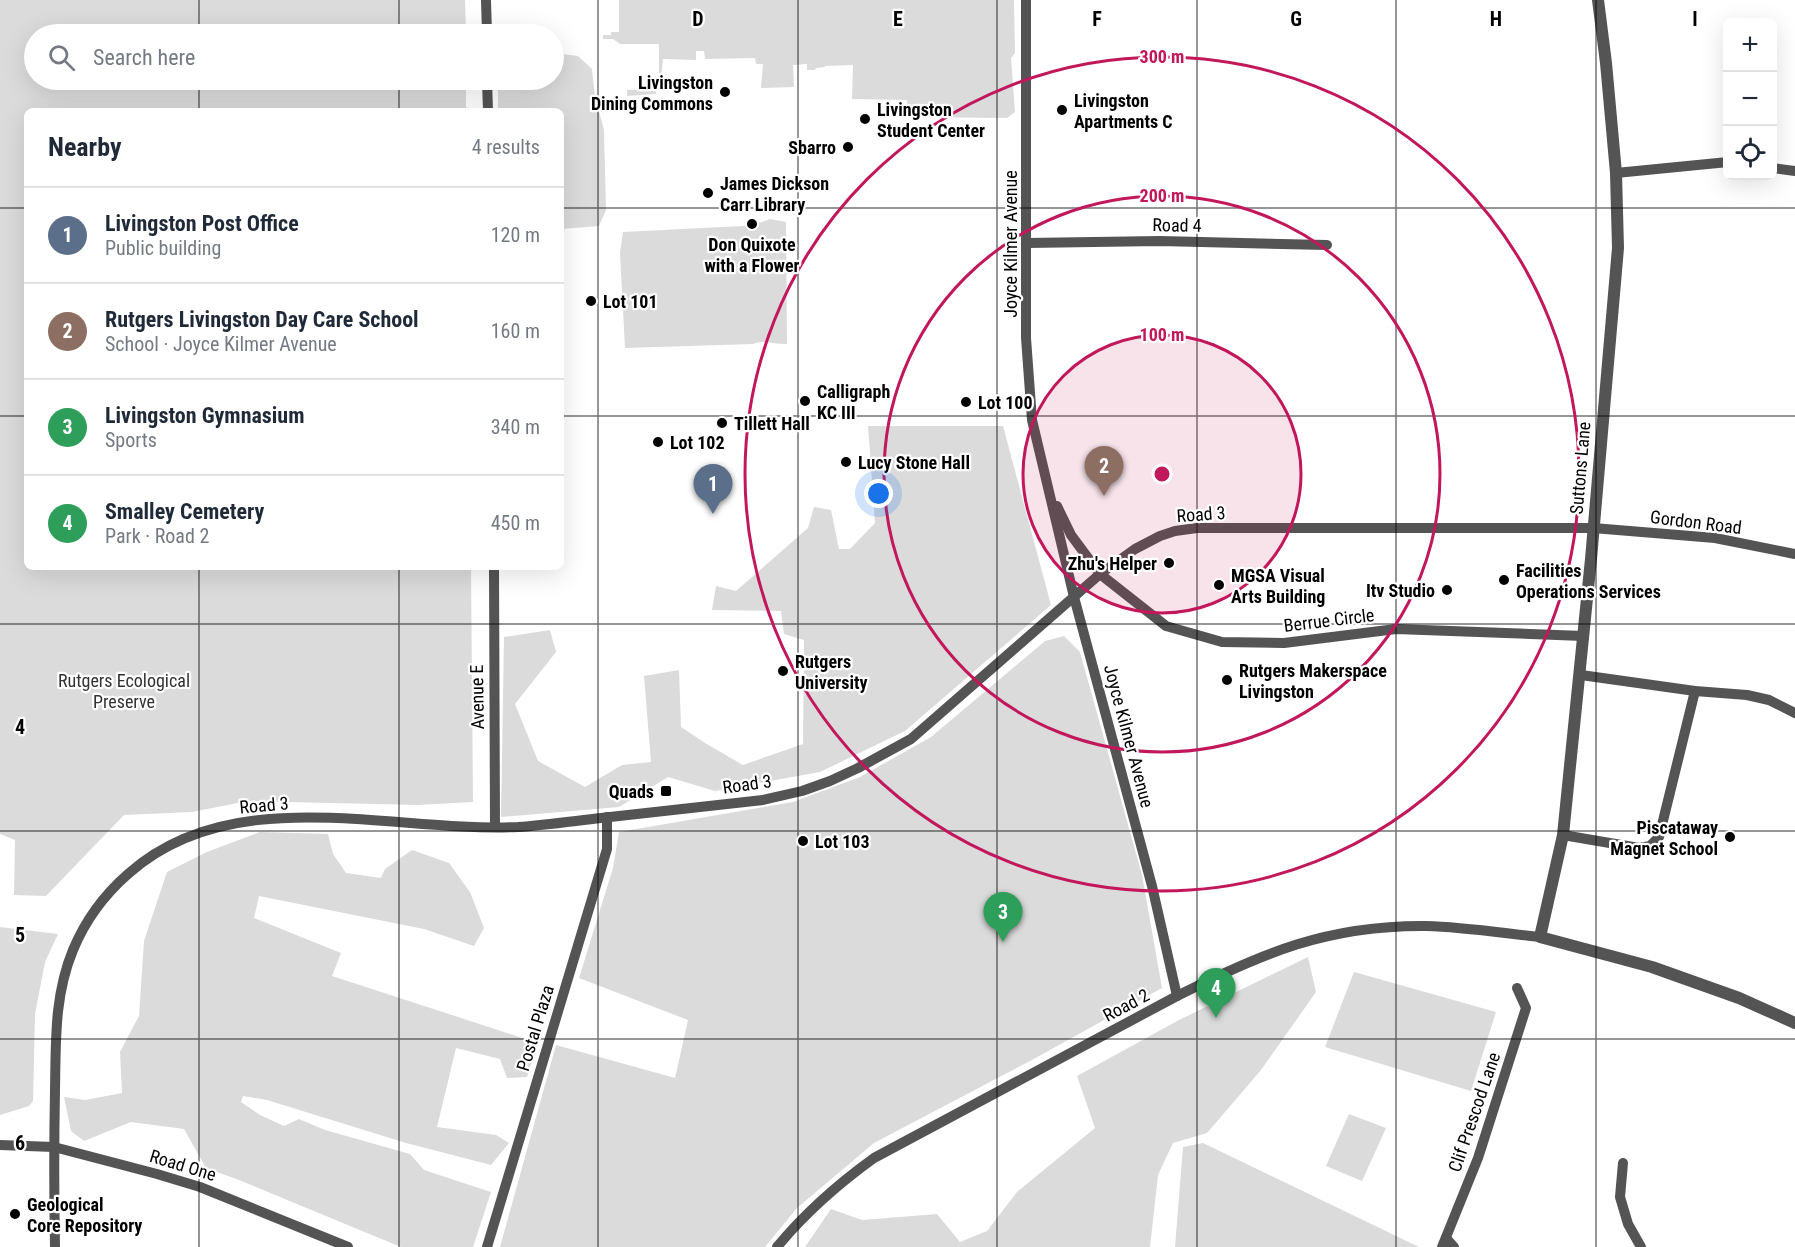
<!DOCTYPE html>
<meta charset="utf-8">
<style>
body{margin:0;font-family:"Roboto Condensed",sans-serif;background:#f6f6f7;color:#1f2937}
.controls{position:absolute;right:18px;top:18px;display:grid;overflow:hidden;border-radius:9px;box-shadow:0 6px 24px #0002}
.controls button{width:54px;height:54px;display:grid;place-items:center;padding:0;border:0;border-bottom:2px solid #e0e1e3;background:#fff;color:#1f2937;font:30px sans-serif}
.you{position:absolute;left:879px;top:494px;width:21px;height:21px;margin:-15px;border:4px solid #fff;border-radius:50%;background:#1a73e8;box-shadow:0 0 0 9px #1a73e833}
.badge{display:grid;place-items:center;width:39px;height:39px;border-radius:50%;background:#1a73e8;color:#fff;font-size:20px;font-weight:700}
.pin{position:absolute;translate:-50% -50px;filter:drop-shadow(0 2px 3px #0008)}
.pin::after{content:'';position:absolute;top:32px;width:21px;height:18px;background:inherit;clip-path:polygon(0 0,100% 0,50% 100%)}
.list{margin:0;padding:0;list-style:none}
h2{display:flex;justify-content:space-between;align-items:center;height:78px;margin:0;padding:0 24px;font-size:26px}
h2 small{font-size:20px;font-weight:400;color:#747a83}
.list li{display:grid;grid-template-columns:39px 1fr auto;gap:18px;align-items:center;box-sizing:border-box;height:96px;padding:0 24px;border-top:2px solid #e0e1e3}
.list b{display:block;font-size:22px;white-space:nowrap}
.list p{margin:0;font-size:20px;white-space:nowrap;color:#747a83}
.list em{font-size:20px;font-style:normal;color:#747a83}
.icon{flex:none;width:33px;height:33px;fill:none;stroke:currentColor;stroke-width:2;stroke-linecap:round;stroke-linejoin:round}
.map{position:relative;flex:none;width:1795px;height:1247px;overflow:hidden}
.search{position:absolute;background:#fff;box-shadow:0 6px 24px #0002;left:24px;top:24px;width:540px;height:66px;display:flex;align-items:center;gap:15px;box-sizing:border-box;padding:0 21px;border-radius:33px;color:#747a83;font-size:22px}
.panel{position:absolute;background:#fff;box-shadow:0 6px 24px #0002;left:24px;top:108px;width:540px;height:462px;border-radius:9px}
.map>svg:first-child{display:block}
.green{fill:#dbdbdb}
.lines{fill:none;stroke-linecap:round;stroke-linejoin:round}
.minor{stroke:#545454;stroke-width:10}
.tertiary{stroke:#545454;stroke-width:12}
.grid{fill:none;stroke:#000;stroke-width:1.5;stroke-opacity:0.55}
.ring{fill:none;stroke:#c2185b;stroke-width:3}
.poi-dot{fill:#000;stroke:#fff;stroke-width:2}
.labels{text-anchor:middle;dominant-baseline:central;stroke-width:4.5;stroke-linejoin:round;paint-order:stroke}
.poi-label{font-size:18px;font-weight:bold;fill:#000;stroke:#fff;text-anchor:start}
.street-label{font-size:18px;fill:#000;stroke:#fff}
.park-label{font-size:18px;fill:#323232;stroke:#fff}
.grid-label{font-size:20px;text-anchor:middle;font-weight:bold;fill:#000;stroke:#fff;stroke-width:4.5;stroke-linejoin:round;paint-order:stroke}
.centre{fill:#c2185b;stroke:#fff;stroke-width:3}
.ring-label{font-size:18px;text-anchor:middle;font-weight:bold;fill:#c2185b;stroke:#fff;stroke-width:4.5;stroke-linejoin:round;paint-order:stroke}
</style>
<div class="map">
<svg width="1795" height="1247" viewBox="0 0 1795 1247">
<rect width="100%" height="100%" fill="#fff"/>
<g class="green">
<path d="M0 0H465L466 34H34V80H466V111H27V567H471L473 802 418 805 248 801 192 812 124 815 46 896 14 895 15 840 0 834Z"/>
<path d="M619 0H1014L1015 53 1011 58 1015 112 1007 118 907 117V100L852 99 853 65 825 66V67L816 68 815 70H807V64L793 65 794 87 761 88 763 64H756L755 58 705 59 704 51H696V60L663 59 660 89 656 90V94L627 96V90L654 89V83L659 82V44H620L613 39H603V35H611V32H619Z"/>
<path d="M554 53 578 56 592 69 595 97 604 130 606 210 599 226 561 229V111H498V80H554Z"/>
<path d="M770 219 786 222 787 344C775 345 764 339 753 344L625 348 620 253 623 232 743 226C754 222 760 224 770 219Z"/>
<path d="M868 426H1003L1051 605 905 731 820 772 715 791 668 777 619 807 501 817 504 637 550 630 556 652 515 704 538 761 585 787 622 765 651 762 644 676 679 670 681 727 705 743 743 765 803 744 804 640 784 634 781 611 712 610 716 586 736 591 808 528 814 507 831 510 839 549H850L875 523Z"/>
<path d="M1064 636 1080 652 1142 875 1162 988 1030 1061 874 1143 797 1208 765 1247H500L556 1045 675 1078 688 1020 579 978 613 868 619 832 793 802 860 777 931 737 1045 641Z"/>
<path d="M260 832 328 834 333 854 346 873 381 878 385 869 412 850 449 863 470 892 484 928 474 946 424 929 259 896 254 918 341 953 332 976 538 1043 527 1077 507 1078 500 1059 456 1048 437 1127 496 1135 509 1143 491 1165 406 1143 267 1100 243 1096 241 1102 260 1115 284 1126 299 1119 325 1130 410 1154 424 1170 491 1192 473 1247H401L239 1180 206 1168 184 1129 131 1122 84 1141 71 1131 64 1097 85 1100 122 1093 120 1052 139 1016 144 941 167 872 207 852Z"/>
<path d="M0 927 58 934 45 962 35 1014 33 1101 29 1106 0 1115Z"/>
<path d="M1308 957 1316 992 1261 1070 1207 1133 1173 1143 1158 1175 1150 1247H805L831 1209 862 1220 937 1214 960 1242 987 1231 1017 1192 1095 1128 1077 1076 1179 1020Z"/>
<path d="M1354 972 1496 1012 1471 1091 1325 1047Z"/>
<path d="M1349 1114 1386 1128 1362 1181 1326 1166Z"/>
<path d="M1203 1143 1419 1247H1175L1183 1147Z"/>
</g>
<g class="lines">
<g class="minor">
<path d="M486 0 487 34"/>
<path d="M1026 0V338L1032 420 1074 597 1152 886 1177 996"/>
<path d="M487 80 488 111"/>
<path d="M1772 168 1795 171"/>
<path d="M1616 173 1728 162"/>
<path d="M1027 243 1160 241 1327 245"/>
<path d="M1057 506 1071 535 1100 574 1166 626 1222 642 1284 643 1396 629 1583 636"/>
<path d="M494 567 495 827"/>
<path d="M1581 675 1695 691 1747 695 1769 700 1795 713"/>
<path d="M1563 835 1639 848 1650 846 1659 837 1695 691"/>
<path d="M0 1145 54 1147 157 1174 200 1187 348 1247"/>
<path d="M1623 1163 1620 1197 1628 1224 1641 1247"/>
<path d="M1446 1238 1454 1247"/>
<path d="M55 1247C54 1195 54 1142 55 1090 56 1042 54 996 73 950 85 921 104 895 128 874 233 780 391 833 518 827 546 825 574 821 601 818 655 812 709 806 763 800L802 791 830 781 858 768 911 739 1100 574 1135 549 1160 536 1175 531 1197 528H1593L1715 538 1795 554"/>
<path d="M487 1247 607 849V817"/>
<path d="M777 1247C805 1213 838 1184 874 1158L1177 996C1262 953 1328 925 1426 926 1464 927 1502 933 1540 937"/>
<path d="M1442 1247 1478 1158 1526 1008 1517 988"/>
</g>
<path class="tertiary" d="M1598 0 1606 63 1616 173 1618 248 1591 559 1563 835 1540 937 1652 967 1739 998 1795 1023"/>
</g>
<path class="grid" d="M199 0V34M399 0V34M598 0V1247M798 0V1247M997 0V1247M1197 0V1247M1396 0V1247M1596 0V1247M199 80V111M399 80V111M0 208H27M561 208H1795M0 416H27M561 416H1795M199 567V1247M399 567V1247M0 624H1795M0 831H1795M0 1039H1795"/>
<circle cx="1162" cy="474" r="139" fill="#c2185b" fill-opacity=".12"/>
<g class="ring">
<circle cx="1162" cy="474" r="139"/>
<circle cx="1162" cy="474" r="278"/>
<circle cx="1162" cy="474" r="417"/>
</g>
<g class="poi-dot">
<circle cx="725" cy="92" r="6"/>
<circle cx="1062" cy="110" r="6"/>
<circle cx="865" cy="119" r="6"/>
<circle cx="848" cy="147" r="6"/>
<circle cx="708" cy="193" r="6"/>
<circle cx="752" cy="224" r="6"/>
<circle cx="591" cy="301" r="6"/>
<circle cx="805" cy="401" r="6"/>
<circle cx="966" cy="402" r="6"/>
<circle cx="722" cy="423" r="6"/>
<circle cx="658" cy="442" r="6"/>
<circle cx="846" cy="462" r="6"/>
<circle cx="1169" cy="563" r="6"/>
<circle cx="1504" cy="580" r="6"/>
<circle cx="1219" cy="585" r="6"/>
<circle cx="1447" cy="590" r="6"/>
<circle cx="783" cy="671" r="6"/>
<circle cx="1227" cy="680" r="6"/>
<rect x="660" y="785" width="12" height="12" rx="3"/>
<circle cx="1730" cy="837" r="6"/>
<circle cx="803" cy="841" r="6"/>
<circle cx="15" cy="1214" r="6"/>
</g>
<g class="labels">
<g class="poi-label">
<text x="713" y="82" text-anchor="end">Livingston<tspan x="713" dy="21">Dining Commons</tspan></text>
<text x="1074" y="100">Livingston<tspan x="1074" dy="21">Apartments C</tspan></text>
<text x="877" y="109">Livingston<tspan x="877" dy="21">Student Center</tspan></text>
<text x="836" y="147" text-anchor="end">Sbarro</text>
<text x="720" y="183">James Dickson<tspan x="720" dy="21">Carr Library</tspan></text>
<text x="752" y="244" text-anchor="middle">Don Quixote<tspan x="752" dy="21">with a Flower</tspan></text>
<text x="603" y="301">Lot 101</text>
<text x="817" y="391">Calligraph<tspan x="817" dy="21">KC III</tspan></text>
<text x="978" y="402">Lot 100</text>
<text x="734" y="423">Tillett Hall</text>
<text x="670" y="442">Lot 102</text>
<text x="858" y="462">Lucy Stone Hall</text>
<text x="1157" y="563" text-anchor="end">Zhu's Helper</text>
<text x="1516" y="570">Facilities<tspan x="1516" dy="21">Operations Services</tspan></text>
<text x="1231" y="575">MGSA Visual<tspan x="1231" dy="21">Arts Building</tspan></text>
<text x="1435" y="590" text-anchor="end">Itv Studio</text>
<text x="795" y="661">Rutgers<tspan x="795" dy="21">University</tspan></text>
<text x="1239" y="670">Rutgers Makerspace<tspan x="1239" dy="21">Livingston</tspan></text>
<text x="654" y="791" text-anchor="end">Quads</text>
<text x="1718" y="827" text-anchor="end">Piscataway<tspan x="1718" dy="21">Magnet School</tspan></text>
<text x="815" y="841">Lot 103</text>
<text x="27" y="1204">Geological<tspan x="27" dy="21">Core Repository</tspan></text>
</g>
<g class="street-label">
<text transform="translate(1177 225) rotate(1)">Road 4</text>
<text transform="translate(1010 244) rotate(-90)">Joyce Kilmer Avenue</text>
<text transform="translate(1580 468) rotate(-85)">Suttons Lane</text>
<text transform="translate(1201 514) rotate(-4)">Road 3</text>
<text transform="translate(1696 522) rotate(7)">Gordon Road</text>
<text transform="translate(1329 620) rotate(-7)">Berrue Circle</text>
<text transform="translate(477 697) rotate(-91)">Avenue E</text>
<text transform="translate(1129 736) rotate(75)">Joyce Kilmer Avenue</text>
<text transform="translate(747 784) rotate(-8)">Road 3</text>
<text transform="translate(264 805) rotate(-5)">Road 3</text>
<text transform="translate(1126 1005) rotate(-28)">Road 2</text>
<text transform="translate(535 1028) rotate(-73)">Postal Plaza</text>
<text transform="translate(1474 1112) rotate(-71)">Clif Prescod Lane</text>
<text transform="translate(183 1165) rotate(17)">Road One</text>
</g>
<g class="park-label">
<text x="124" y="680">Rutgers Ecological<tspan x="124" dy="21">Preserve</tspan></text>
</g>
</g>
<g class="grid-label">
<text x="698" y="26">D</text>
<text x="898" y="26">E</text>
<text x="1097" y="26">F</text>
<text x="1296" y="26">G</text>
<text x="1496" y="26">H</text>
<text x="1695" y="26">I</text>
<text x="20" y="734">4</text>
<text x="20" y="942">5</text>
<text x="20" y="1150">6</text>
</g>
<circle cx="1162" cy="474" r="9" class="centre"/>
<g class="ring-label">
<text x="1162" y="63">300 m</text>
<text x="1162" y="202">200 m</text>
<text x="1162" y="341">100 m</text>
</g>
</svg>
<div class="controls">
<button>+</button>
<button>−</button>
<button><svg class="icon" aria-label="locate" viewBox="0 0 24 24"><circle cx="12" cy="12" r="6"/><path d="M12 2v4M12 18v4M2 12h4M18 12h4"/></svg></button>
</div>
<div class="you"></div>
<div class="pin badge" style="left:713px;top:514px;background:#5c6f8a">1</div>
<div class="pin badge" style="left:1104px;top:496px;background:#8d6e63">2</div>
<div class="pin badge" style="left:1003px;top:942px;background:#2e9e5b">3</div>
<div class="pin badge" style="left:1216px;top:1018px;background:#2e9e5b">4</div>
<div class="search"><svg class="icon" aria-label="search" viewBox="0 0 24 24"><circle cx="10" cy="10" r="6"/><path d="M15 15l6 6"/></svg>Search here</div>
<section class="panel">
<h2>Nearby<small>4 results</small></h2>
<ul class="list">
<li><span class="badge" style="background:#5c6f8a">1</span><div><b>Livingston Post Office</b><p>Public building</p></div><em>120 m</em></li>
<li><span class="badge" style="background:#8d6e63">2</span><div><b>Rutgers Livingston Day Care School</b><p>School · Joyce Kilmer Avenue</p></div><em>160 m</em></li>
<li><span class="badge" style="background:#2e9e5b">3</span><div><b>Livingston Gymnasium</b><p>Sports</p></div><em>340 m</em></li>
<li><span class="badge" style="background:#2e9e5b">4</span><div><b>Smalley Cemetery</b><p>Park · Road 2</p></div><em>450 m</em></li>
</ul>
</section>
</div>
